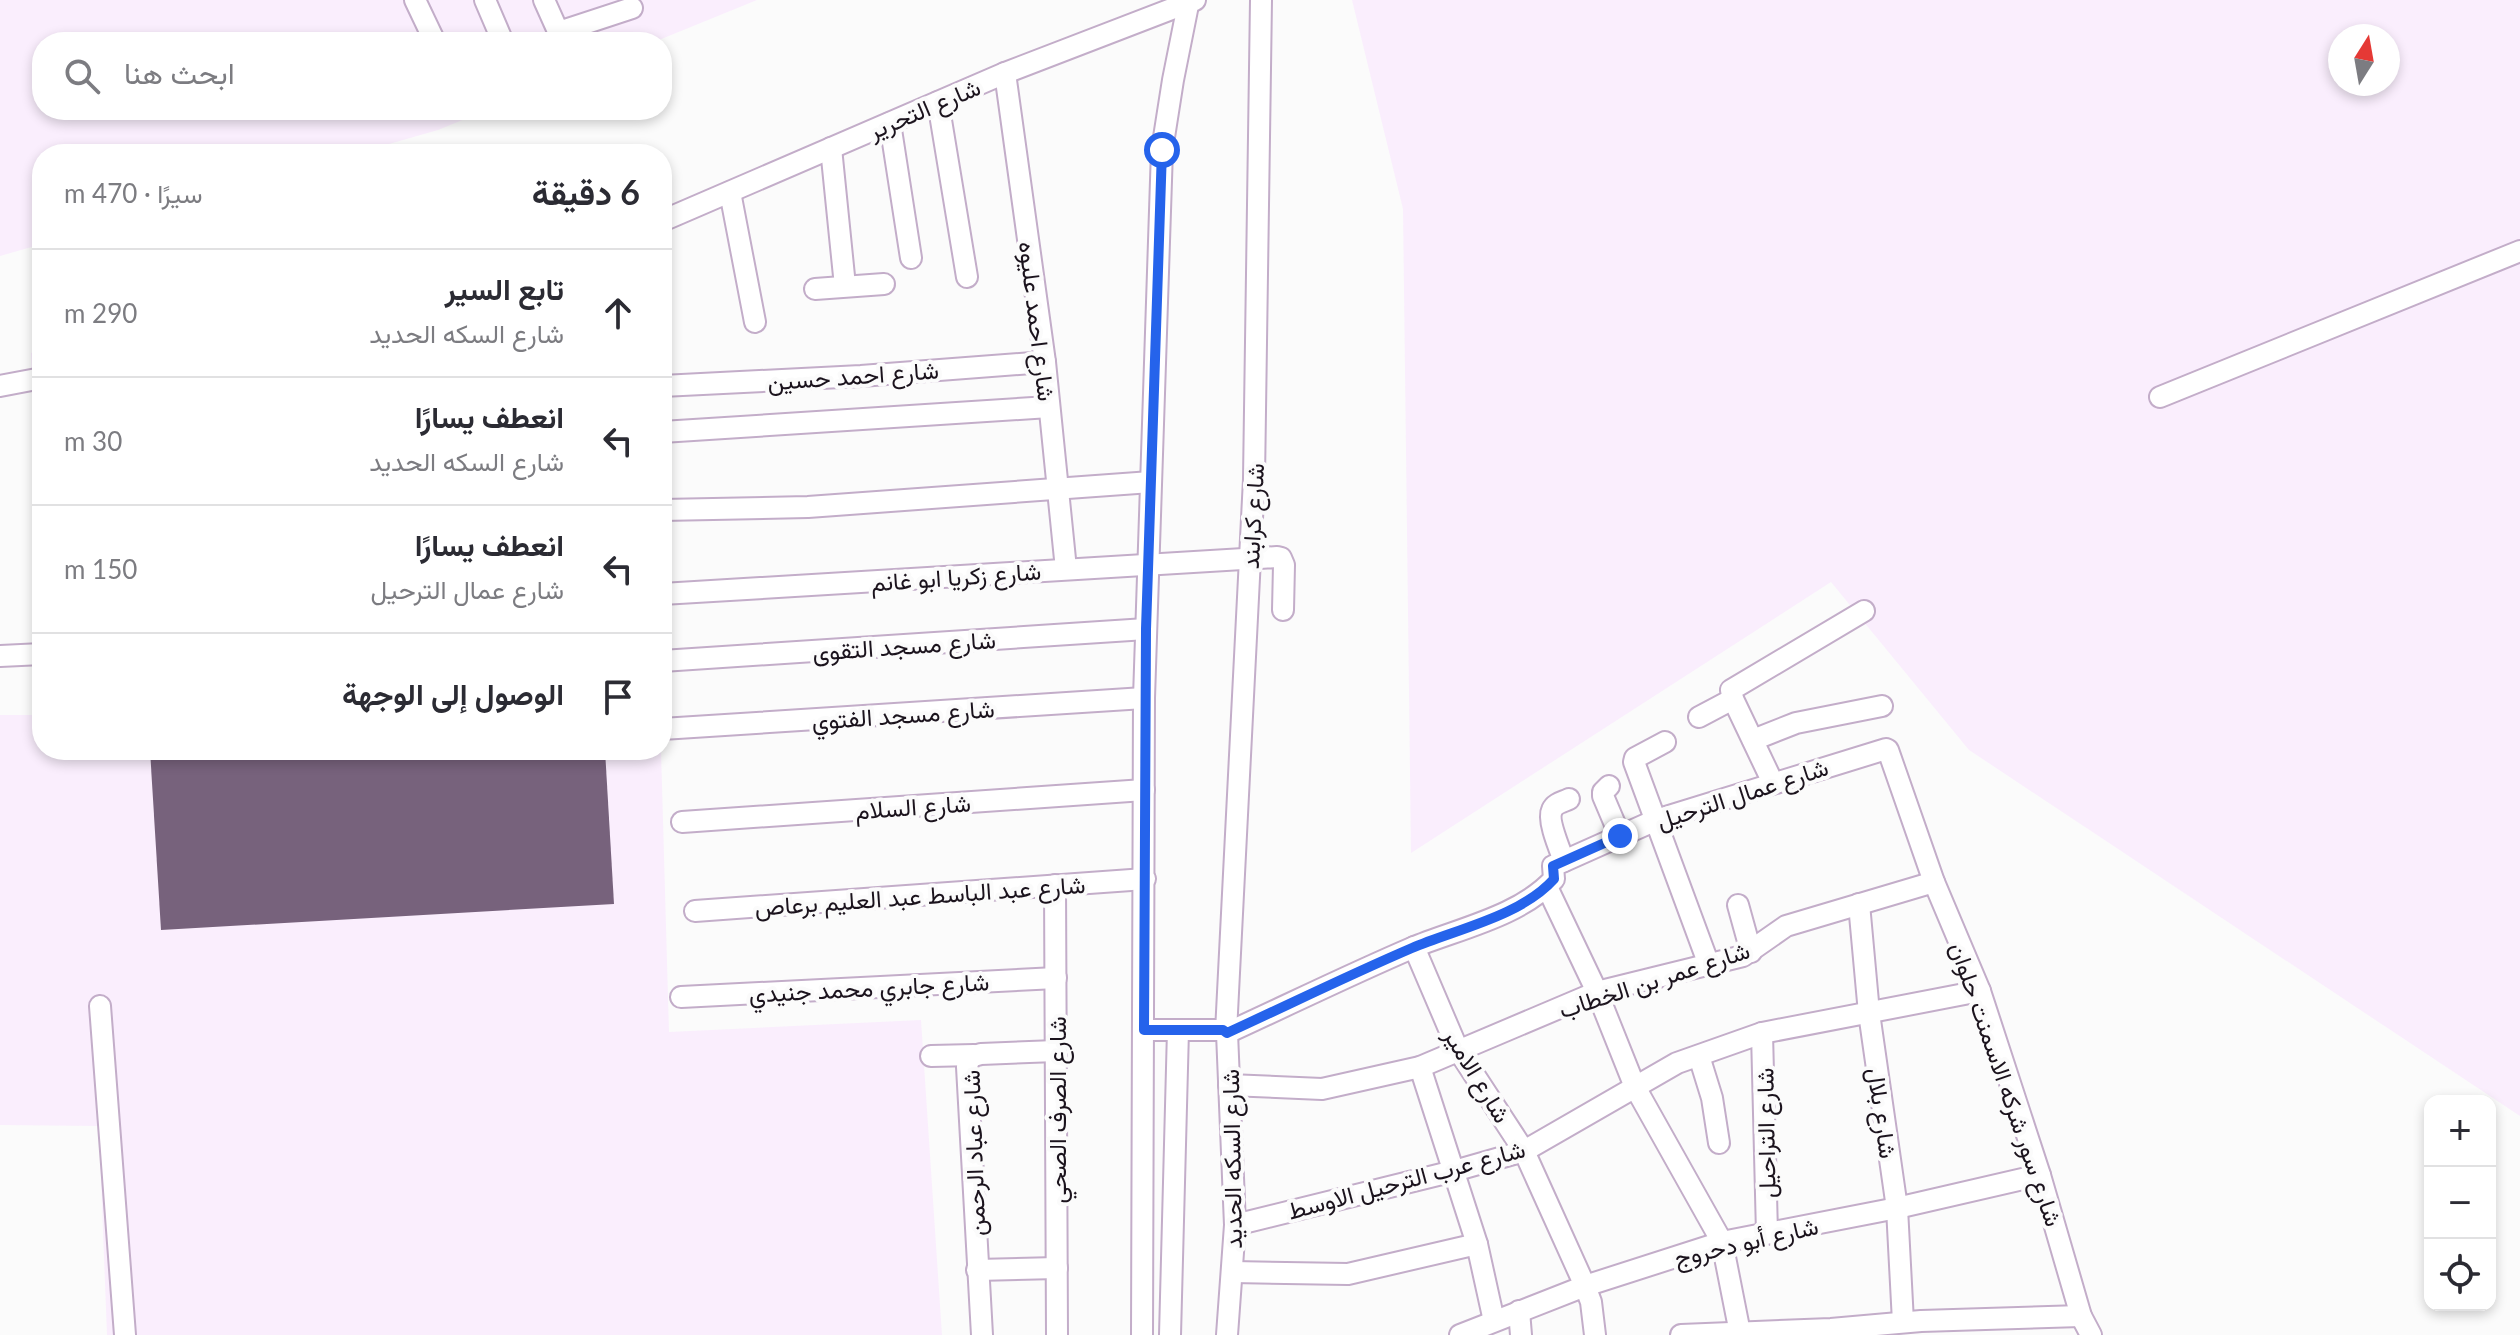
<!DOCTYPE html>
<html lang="ar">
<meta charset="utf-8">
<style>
body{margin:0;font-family:Lato,Vazirmatn,sans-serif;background:#f2f2f3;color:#2b2b33;direction:rtl}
.controls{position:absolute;right:24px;bottom:24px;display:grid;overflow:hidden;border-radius:16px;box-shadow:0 4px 12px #0003}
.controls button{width:72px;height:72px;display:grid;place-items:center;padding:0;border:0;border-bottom:2px solid #e1e1e2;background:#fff;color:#2b2b33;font:40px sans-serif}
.compass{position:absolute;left:2328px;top:24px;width:72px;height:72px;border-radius:50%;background:#fff;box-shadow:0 4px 12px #0003;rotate:11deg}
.stop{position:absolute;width:24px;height:24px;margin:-18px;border:6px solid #2563eb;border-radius:50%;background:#fff}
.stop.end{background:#2563eb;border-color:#fff;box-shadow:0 2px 8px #0008}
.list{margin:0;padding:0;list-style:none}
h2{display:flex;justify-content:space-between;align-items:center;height:104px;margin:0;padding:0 32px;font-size:34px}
h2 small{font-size:26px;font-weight:400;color:#7c7c81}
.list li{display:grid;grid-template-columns:52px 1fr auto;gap:24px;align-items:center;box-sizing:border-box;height:128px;padding:0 32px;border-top:2px solid #e1e1e2}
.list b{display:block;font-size:30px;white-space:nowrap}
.list p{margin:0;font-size:26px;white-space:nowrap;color:#7c7c81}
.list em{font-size:26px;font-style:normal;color:#7c7c81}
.icon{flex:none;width:44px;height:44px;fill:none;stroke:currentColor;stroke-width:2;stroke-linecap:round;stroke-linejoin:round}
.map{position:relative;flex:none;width:2520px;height:1335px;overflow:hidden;direction:ltr}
.search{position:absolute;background:#fff;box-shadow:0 4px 12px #0003;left:32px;top:32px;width:640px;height:88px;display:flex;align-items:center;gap:20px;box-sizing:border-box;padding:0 28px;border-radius:32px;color:#7c7c81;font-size:30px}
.panel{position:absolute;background:#fff;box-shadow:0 4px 12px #0003;left:32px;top:144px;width:640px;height:616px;border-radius:32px;direction:rtl}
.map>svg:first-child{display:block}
.built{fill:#faeefd;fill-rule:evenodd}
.building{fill:#77627c}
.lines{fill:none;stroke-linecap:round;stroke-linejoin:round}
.minor-casing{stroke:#c3adc9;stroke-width:24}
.minor{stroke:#fff;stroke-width:20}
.route{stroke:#2563eb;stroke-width:10}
.labels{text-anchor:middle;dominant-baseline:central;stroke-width:8;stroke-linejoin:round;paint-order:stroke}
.street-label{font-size:24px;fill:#1b131d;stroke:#fbfbfb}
</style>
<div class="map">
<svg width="2520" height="1335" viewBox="0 0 2520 1335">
<rect width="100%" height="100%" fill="#fbfbfb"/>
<g class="built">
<path d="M0 0H757L654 42H42V110H487L438 130 354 154H42V244L0 256Z"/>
<path d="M1352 0H2520V1116L1969 750 1831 582 1411 853 1403 209ZM2340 36H2388V84H2340Z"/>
<path d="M42 350V750H640V756L661 750 669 1032 921 1020 942 1335H107L99 1126 0 1125V715H41L31 353Z"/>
</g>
<path class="building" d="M150 750H605L614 904 161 930Z"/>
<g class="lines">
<defs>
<g id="minor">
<path d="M415 0 435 42"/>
<path d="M485 0 503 42"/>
<path d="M544 0 557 29 562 31 632 8"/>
<path d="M1005 73 1045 362 1066 569"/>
<path d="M938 102 967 277"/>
<path d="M890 123 911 258"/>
<path d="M831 148 845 286"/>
<path d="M730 192 755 322"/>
<path d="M662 221 1005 73 1195 0"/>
<path d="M815 289 884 284"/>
<path d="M0 386 42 378"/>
<path d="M662 386 861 376 1045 362"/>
<path d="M2160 397 2520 251"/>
<path d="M662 432 1049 407"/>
<path d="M662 510 808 507 1151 482"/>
<path d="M662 594 1277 557 1281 558 1284 565 1283 610"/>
<path d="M0 656 42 654"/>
<path d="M662 661 1146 629"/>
<path d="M1699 717 1733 699"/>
<path d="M662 729 1144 698"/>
<path d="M1753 740 1796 723 1882 706"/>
<path d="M1665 742 1635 758 1634 762 1709 965"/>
<path d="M1773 783 1733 699 1731 690 1864 611"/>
<path d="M1609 786 1603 792V796L1620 836"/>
<path d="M682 822 1144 790"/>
<path d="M1564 861C1560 850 1547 820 1552 810 1555 803 1563 802 1569 799"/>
<path d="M1055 885 1057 1335"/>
<path d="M1547 887 1597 992 1635 1087 1722 1242 1740 1333"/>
<path d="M1859 904 1869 1013 1897 1208 1903 1322"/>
<path d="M1738 905 1751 952"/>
<path d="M695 911 1145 879"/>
<path d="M1414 947 1458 1050 1524 1151 1585 1286 1591 1302 1595 1335"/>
<path d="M681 997 1056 978"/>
<path d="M100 1006 125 1335"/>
<path d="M1144 1030H1223L1227 1033 1235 1225 1227 1335"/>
<path d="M1226 1032 1254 479 1261 0"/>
<path d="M1227 1033C1288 1005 1349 975 1412 948 1457 929 1519 917 1554 879L1553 866 1656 820 1886 749 1888 750 1934 882 1980 991 2040 1175 2081 1316 2091 1335"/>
<path d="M1762 1033 1767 1234"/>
<path d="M931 1056 974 1055"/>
<path d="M1699 1056 1712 1098 1719 1143"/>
<path d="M1420 1067 1477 1244 1494 1321"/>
<path d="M1229 1085 1322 1089 1420 1067 1597 992 1743 956 1786 926 1934 882"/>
<path d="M1235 1225 1454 1171 1524 1151 1677 1063 1762 1033 1980 991"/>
<path d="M977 1270 1057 1268"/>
<path d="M1233 1272 1348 1274 1477 1244"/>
<path d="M1519 1311 1521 1335"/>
<path d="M982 1335 967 1067C969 1058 972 1056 981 1054L1056 1051"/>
<path d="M1142 1335 1144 698 1162 150 1173 80 1189 0"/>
<path d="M1170 1335 1178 1030"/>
<path d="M1460 1335 1585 1286 1722 1242 1897 1208 2040 1175"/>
<path d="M1681 1335 1831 1329 1921 1321 2081 1316"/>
</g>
</defs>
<use href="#minor" class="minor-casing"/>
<use href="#minor" class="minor"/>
</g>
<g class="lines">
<path class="route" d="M1162 150 1146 629 1144 1030H1223L1227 1033C1288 1005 1349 975 1412 948 1457 929 1521 916 1554 879L1553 866 1620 836"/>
</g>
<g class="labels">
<g class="street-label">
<text transform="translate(924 108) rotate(-23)">شارع التحرير</text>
<text transform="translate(1038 321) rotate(83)">شارع احمد عليوه</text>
<text transform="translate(853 375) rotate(-4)">شارع احمد حسين</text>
<text transform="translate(1252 516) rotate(-87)">شارع كرابند</text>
<text transform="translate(956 576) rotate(-4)">شارع زكريا ابو غانم</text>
<text transform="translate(904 645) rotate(-4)">شارع مسجد التقوى</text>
<text transform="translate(903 714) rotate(-4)">شارع مسجد الفتوي</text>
<text transform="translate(1742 793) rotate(-18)">شارع عمال الترحيل</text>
<text transform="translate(913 806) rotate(-4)">شارع السلام</text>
<text transform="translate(920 895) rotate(-4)">شارع عبد الباسط عبد العليم برعاص</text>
<text transform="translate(1654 979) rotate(-18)">شارع عمر بن الخطاب</text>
<text transform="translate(869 987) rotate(-3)">شارع جابري محمد جنيدي</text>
<text transform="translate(1478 1075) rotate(59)">شارع الامير</text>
<text transform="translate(2007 1084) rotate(71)">شارع سور شركه الاسمنت حلوان</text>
<text transform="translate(1056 1110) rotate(-90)">شارع الصرف الصحي</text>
<text transform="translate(1883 1113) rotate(82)">شارع بلال</text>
<text transform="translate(1765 1133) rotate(-91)">شارع التراحيل</text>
<text transform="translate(973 1153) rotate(-92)">شارع عباد الرحمن</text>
<text transform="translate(1231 1159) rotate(-91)">شارع السكه الحديد</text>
<text transform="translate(1406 1179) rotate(-15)">شارع عرب الترحيل الاوسط</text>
<text transform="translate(1746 1241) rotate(-13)">شارع أبو دحروج</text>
</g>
</g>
</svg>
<div class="controls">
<button>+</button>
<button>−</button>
<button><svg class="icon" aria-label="locate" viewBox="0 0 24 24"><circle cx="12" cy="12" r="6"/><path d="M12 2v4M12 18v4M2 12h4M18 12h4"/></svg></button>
</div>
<svg class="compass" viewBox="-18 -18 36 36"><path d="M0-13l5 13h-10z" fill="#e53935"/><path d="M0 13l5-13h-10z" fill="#7c7c81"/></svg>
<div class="stop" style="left:1162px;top:150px"></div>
<div class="stop end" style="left:1620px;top:836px"></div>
<div class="search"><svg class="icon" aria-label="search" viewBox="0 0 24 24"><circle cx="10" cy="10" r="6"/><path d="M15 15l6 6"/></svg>ابحث هنا</div>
<section class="panel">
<h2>6 دقيقة<small>سيرًا · 470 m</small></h2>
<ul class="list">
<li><svg class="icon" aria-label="ahead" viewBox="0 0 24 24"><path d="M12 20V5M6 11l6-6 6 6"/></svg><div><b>تابع السير</b><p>شارع السكه الحديد</p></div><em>290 m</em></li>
<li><svg class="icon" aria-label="left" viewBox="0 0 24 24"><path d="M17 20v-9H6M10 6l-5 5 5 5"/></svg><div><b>انعطف يسارًا</b><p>شارع السكه الحديد</p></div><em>30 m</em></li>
<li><svg class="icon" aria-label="left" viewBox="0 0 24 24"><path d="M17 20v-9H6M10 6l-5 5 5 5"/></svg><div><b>انعطف يسارًا</b><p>شارع عمال الترحيل</p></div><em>150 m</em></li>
<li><svg class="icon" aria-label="arrive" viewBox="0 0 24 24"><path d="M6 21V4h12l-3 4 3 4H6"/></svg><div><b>الوصول إلى الوجهة</b></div></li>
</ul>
</section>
</div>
